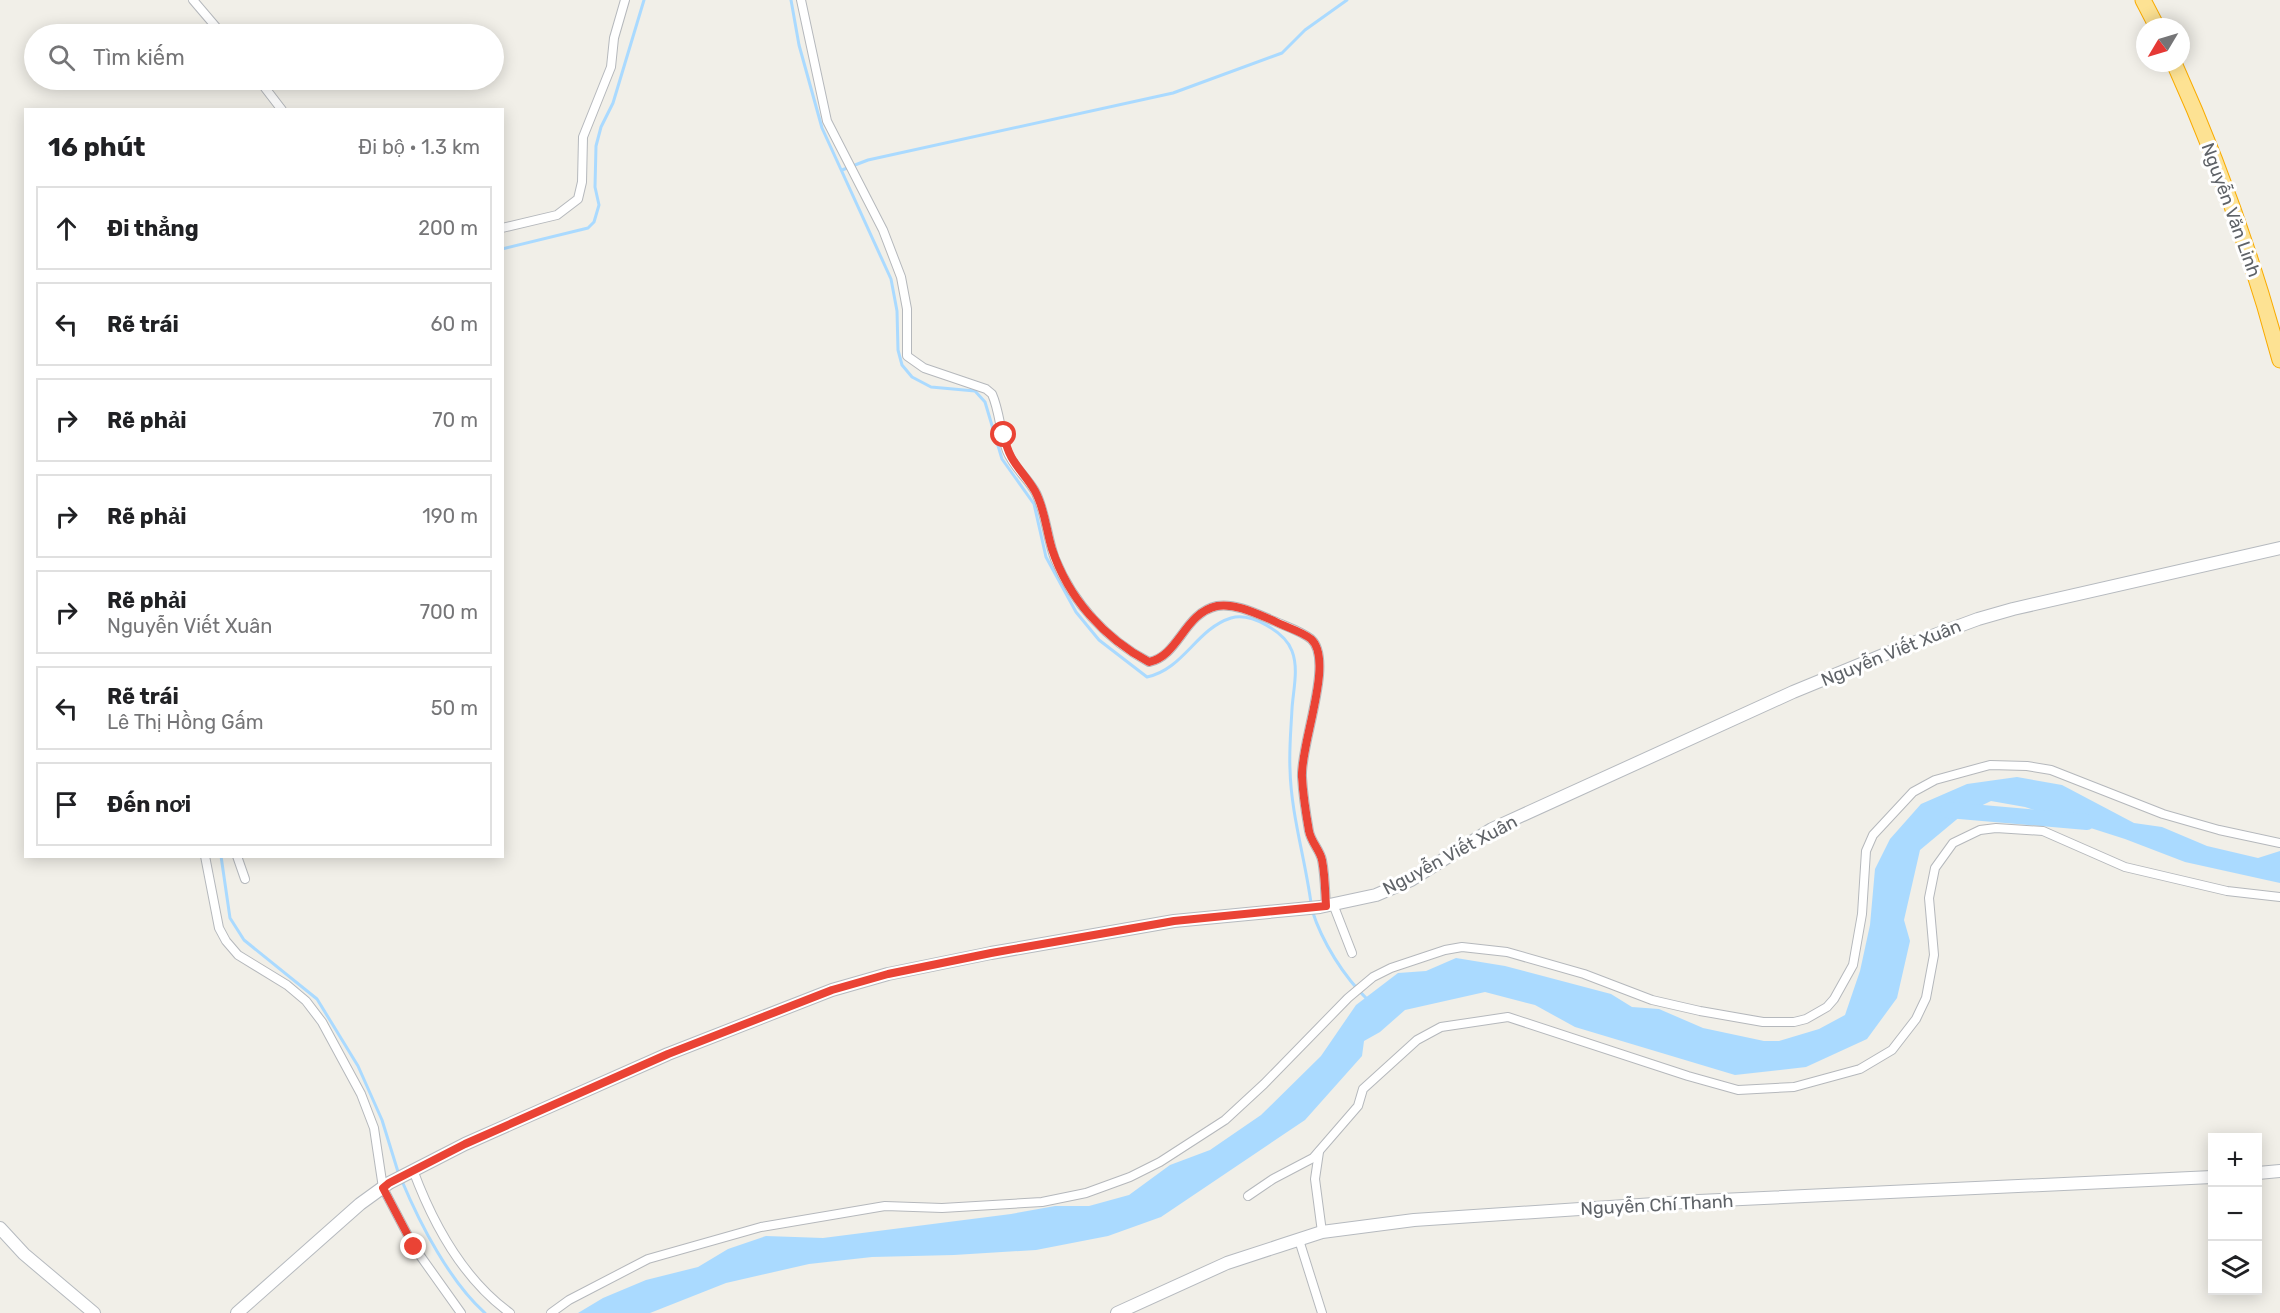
<!DOCTYPE html>
<html lang="vi">
<meta charset="utf-8">
<style>
body{margin:0;font-family:Rubik,sans-serif;background:#f2f2f2;color:#202124}
.controls{position:absolute;right:18px;bottom:18px;display:grid;overflow:hidden;border-radius:0px;box-shadow:0 3px 15px #0003}
.controls button{width:54px;height:54px;display:grid;place-items:center;padding:0;border:0;border-bottom:2px solid #e0e0e0;background:#fff;color:#202124;font:30px sans-serif}
.compass{position:absolute;left:2136px;top:18px;width:54px;height:54px;border-radius:50%;background:#fff;box-shadow:0 3px 15px #0003;rotate:232deg}
.stop{position:absolute;width:18px;height:18px;margin:-14px;border:4px solid #ea4335;border-radius:50%;background:#fff}
.stop.end{background:#ea4335;border-color:#fff;box-shadow:0 2px 6px #0008}
.list{margin:0;padding:0;list-style:none}
h2{display:flex;justify-content:space-between;align-items:center;height:78px;margin:0;padding:0 24px;font-size:26px}
h2 small{font-size:20px;font-weight:400;color:#757577}
.list li{display:grid;grid-template-columns:39px 1fr auto;gap:18px;align-items:center;box-sizing:border-box;height:84px;margin:0 12px 12px;padding:0 12px;border:2px solid #e0e0e0;border-radius:0px}
.list b{display:block;font-size:22px;white-space:nowrap}
.list p{margin:0;font-size:20px;white-space:nowrap;color:#757577}
.list em{font-size:20px;font-style:normal;color:#757577}
.icon{flex:none;width:33px;height:33px;fill:none;stroke:currentColor;stroke-width:2;stroke-linecap:round;stroke-linejoin:round}
.map{position:relative;flex:none;width:2280px;height:1313px;overflow:hidden}
.search{position:absolute;background:#fff;box-shadow:0 3px 15px #0003;left:24px;top:24px;width:480px;height:66px;display:flex;align-items:center;gap:15px;box-sizing:border-box;padding:0 21px;border-radius:33px;color:#757577;font-size:22px}
.panel{position:absolute;background:#fff;box-shadow:0 3px 15px #0003;left:24px;top:108px;width:480px;height:750px;border-radius:0px}
.map>svg:first-child{display:block}
.water{fill:#aadaff}
.lines{fill:none;stroke-linecap:round;stroke-linejoin:round}
.stream{stroke:#aadaff;stroke-width:3}
.river{stroke:#aadaff;stroke-width:16}
.street-casing{stroke:#b5b8bc;stroke-width:10}
.secondary-casing{stroke:#b6babf;stroke-width:14}
.highway-casing{stroke:#f9ab00;stroke-width:17}
.street{stroke:#fff;stroke-width:8}
.secondary{stroke:#fff;stroke-width:12}
.highway{stroke:#fde293;stroke-width:15}
.route{stroke:#ea4335;stroke-width:8}
.labels{text-anchor:middle;dominant-baseline:central;stroke-width:6;stroke-linejoin:round;paint-order:stroke}
.street-label{font-size:18px;fill:#5f6368;stroke:#fff}
</style>
<div class="map">
<svg width="2280" height="1313" viewBox="0 0 2280 1313">
<rect width="100%" height="100%" fill="#f1efe8"/>
<path class="water" d="M2017 777 2062 785 2134 823 2162 827 2207 846 2258 858 2280 851V883L2185 862 2125 839 2025 807 1991 801 1962 815 1920 850 1904 920 1910 941 1897 998 1867 1039 1806 1067 1735 1075 1575 1027 1535 1005 1485 992 1405 1010 1380 1032 1364 1041 1362 1056 1305 1120 1161 1217 1108 1236 1036 1250 954 1255 872 1257 809 1264 726 1283 650 1313H578L603 1298 646 1280 698 1267 728 1249 766 1236 823 1238 1011 1214 1055 1206H1089L1129 1195 1170 1165 1210 1150 1261 1115 1321 1056 1356 1005 1398 973 1426 971 1456 958 1505 966 1611 994 1632 1007 1659 1009 1703 1028 1764 1041H1779L1819 1029 1845 1015 1860 971 1870 925 1875 869 1890 839 1921 804 1967 784Z"/>
<g class="lines">
<g class="stream">
<path d="M791 0 799 45 822 128 891 279 897 311 898 350 902 365 912 377 931 387 975 391 985 402 1002 459 1034 504 1046 557 1076 612 1099 640 1147 677C1184 669 1196 629 1231 618 1251 612 1285 632 1292 651 1299 669 1293 691 1292 709 1291 729 1289 749 1290 769 1291 814 1305 858 1311 903"/>
<path d="M842 170 868 160 1173 93 1282 53 1305 30 1347 0"/>
<path d="M502 249 588 228 594 222 599 205 595 187 596 146 601 127 613 103 644 0"/>
<path d="M221 856 230 918 244 940 317 999 358 1066 382 1120 399 1175"/>
<path d="M1312 910C1322 942 1344 977 1368 1000"/>
<path d="M402 1181C420 1224 450 1282 485 1313"/>
</g>
<path class="river" d="M1948 810 2087 822"/>
<defs>
<g id="street">
<path d="M193 0 222 34"/>
<path d="M801 0 827 121 883 230 901 277 907 309V356L924 368 986 389 992 394C1000 412 1000 433 1007 451 1014 468 1028 478 1036 493 1046 514 1047 537 1055 559 1073 603 1107 640 1149 662 1179 656 1184 613 1217 606 1236 603 1257 614 1274 621 1285 626 1301 631 1311 639 1335 660 1300 745 1302 777 1303 794 1306 814 1309 831 1311 842 1320 850 1322 860 1325 875 1325 891 1326 906"/>
<path d="M259 80 282 110"/>
<path d="M502 228 557 215 578 199 582 182 583 137 611 67 614 38 625 0"/>
<path d="M205 856 219 928 226 941 238 955 287 985 306 1001 322 1022 361 1094 374 1128 383 1188 414 1247 461 1313"/>
<path d="M237 856 245 879"/>
<path d="M1333 904 1352 953"/>
<path d="M1319 1152 1315 1179 1322 1232"/>
<path d="M413 1170C433 1224 463 1279 510 1313"/>
<path d="M1248 1196 1273 1179 1313 1158 1358 1106 1363 1089 1417 1040 1441 1027 1508 1017 1688 1076 1738 1090 1794 1087 1860 1069 1892 1050 1916 1019 1926 998 1934 955 1929 898 1935 868 1953 843 1980 830 1996 828 2043 831 2125 867 2227 891 2280 897"/>
<path d="M1299 1240 1322 1313"/>
<path d="M551 1313 569 1300 648 1259 761 1227 885 1206 942 1208 1042 1202 1086 1193 1130 1177 1160 1162 1225 1120 1264 1084 1348 998 1373 977 1391 968 1445 950 1462 947 1507 952 1584 974 1652 1000 1700 1011 1763 1022H1794L1806 1019 1827 1007 1834 999 1853 965 1862 914 1866 851 1873 835 1913 792 1935 780 1990 765 2027 766 2051 770 2163 814 2219 830 2280 843"/>
</g>
<g id="secondary">
<path d="M2258 1173 2280 1171"/>
<path d="M0 1228 24 1254 94 1313"/>
<path d="M237 1313 360 1204 389 1183 465 1144 668 1054 832 990 888 974 991 953 1174 921 1320 907 1376 895 1411 880 1492 829 1793 692 1905 646 1978 619 2013 609 2280 548"/>
<path d="M1117 1313 1227 1263 1279 1246 1322 1232 1414 1220 1699 1201 2212 1177"/>
</g>
<g id="highway">
<path d="M2143 0 2157 27"/>
<path d="M2174 63C2217 158 2253 259 2280 360"/>
</g>
</defs>
<use href="#street" class="street-casing"/>
<use href="#secondary" class="secondary-casing"/>
<use href="#highway" class="highway-casing"/>
<use href="#street" class="street"/>
<use href="#secondary" class="secondary"/>
<use href="#highway" class="highway"/>
</g>
<g class="lines">
<path class="route" d="M414 1247 383 1188 389 1183 465 1144 668 1054 832 990 888 974 991 953 1174 921 1326 906C1325 891 1325 875 1322 860 1320 850 1311 842 1309 831 1306 814 1303 794 1302 777 1300 745 1335 660 1311 639 1301 631 1285 627 1274 621 1257 614 1236 603 1217 606 1184 613 1179 656 1149 662 1104 638 1068 598 1052 549 1046 530 1045 509 1035 491 1022 469 1009 463 1004 435"/>
</g>
<g class="labels">
<g class="street-label">
<text transform="translate(2231 210) rotate(70)">Nguyễn Văn Linh</text>
<text transform="translate(1891 653) rotate(-22)">Nguyễn Viết Xuân</text>
<text transform="translate(1450 855) rotate(-28)">Nguyễn Viết Xuân</text>
<text transform="translate(1657 1205) rotate(-3)">Nguyễn Chí Thanh</text>
</g>
</g>
</svg>
<div class="controls">
<button>+</button>
<button>−</button>
<button><svg class="icon" aria-label="layers" viewBox="0 0 24 24"><path d="M12 4l9 5-9 5-9-5zM3 14l9 5 9-5"/></svg></button>
</div>
<svg class="compass" viewBox="-18 -18 36 36"><path d="M0-13l5 13h-10z" fill="#e53935"/><path d="M0 13l5-13h-10z" fill="#757577"/></svg>
<div class="stop" style="left:1004px;top:435px"></div>
<div class="stop end" style="left:414px;top:1247px"></div>
<div class="search"><svg class="icon" aria-label="search" viewBox="0 0 24 24"><circle cx="10" cy="10" r="6"/><path d="M15 15l6 6"/></svg>Tìm kiếm</div>
<section class="panel">
<h2>16 phút<small>Đi bộ · 1.3 km</small></h2>
<ul class="list">
<li><svg class="icon" aria-label="ahead" viewBox="0 0 24 24"><path d="M12 20V5M6 11l6-6 6 6"/></svg><div><b>Đi thẳng</b></div><em>200 m</em></li>
<li><svg class="icon" aria-label="left" viewBox="0 0 24 24"><path d="M17 20v-9H6M10 6l-5 5 5 5"/></svg><div><b>Rẽ trái</b></div><em>60 m</em></li>
<li><svg class="icon" aria-label="right" viewBox="0 0 24 24"><path d="M7 20v-9h11M14 6l5 5-5 5"/></svg><div><b>Rẽ phải</b></div><em>70 m</em></li>
<li><svg class="icon" aria-label="right" viewBox="0 0 24 24"><path d="M7 20v-9h11M14 6l5 5-5 5"/></svg><div><b>Rẽ phải</b></div><em>190 m</em></li>
<li><svg class="icon" aria-label="right" viewBox="0 0 24 24"><path d="M7 20v-9h11M14 6l5 5-5 5"/></svg><div><b>Rẽ phải</b><p>Nguyễn Viết Xuân</p></div><em>700 m</em></li>
<li><svg class="icon" aria-label="left" viewBox="0 0 24 24"><path d="M17 20v-9H6M10 6l-5 5 5 5"/></svg><div><b>Rẽ trái</b><p>Lê Thị Hồng Gấm</p></div><em>50 m</em></li>
<li><svg class="icon" aria-label="arrive" viewBox="0 0 24 24"><path d="M6 21V4h12l-3 4 3 4H6"/></svg><div><b>Đến nơi</b></div></li>
</ul>
</section>
</div>
